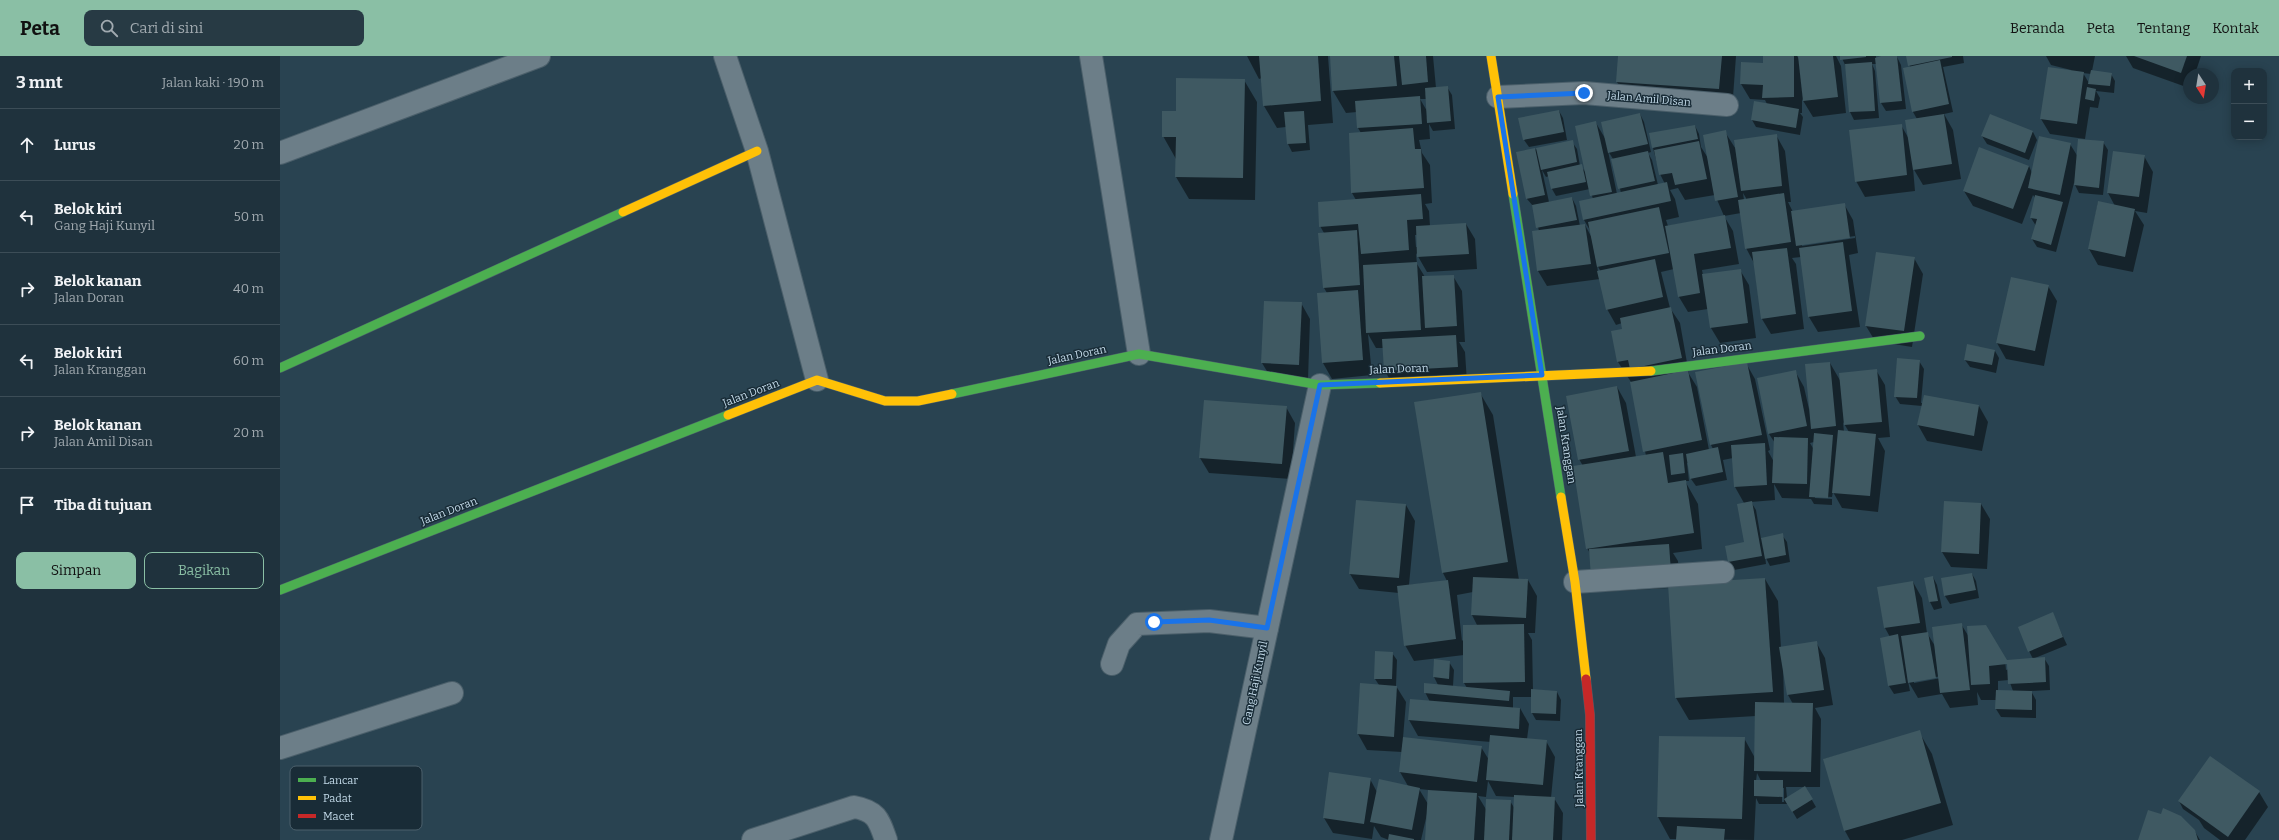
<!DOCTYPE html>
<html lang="id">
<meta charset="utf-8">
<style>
body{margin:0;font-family:Bitter,serif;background:#273a44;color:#f1f3f6}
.controls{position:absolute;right:12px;top:12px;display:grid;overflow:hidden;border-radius:8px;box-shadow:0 2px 10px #0003}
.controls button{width:36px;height:36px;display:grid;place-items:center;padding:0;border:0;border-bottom:1px solid #3c4d57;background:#1f323d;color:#f1f3f6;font:20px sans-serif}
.compass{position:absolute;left:1903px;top:12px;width:36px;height:36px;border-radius:50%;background:#1f323d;box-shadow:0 2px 10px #0003;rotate:168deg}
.stop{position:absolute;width:12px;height:12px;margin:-9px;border:3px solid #1a73e8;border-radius:50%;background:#fff}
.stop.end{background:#1a73e8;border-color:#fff;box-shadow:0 1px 4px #0008}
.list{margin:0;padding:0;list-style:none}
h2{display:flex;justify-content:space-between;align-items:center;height:52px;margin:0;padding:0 16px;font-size:17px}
h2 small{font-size:13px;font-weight:400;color:#a1aab0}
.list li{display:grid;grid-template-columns:26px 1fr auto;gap:12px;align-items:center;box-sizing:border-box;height:72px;padding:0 16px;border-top:1px solid #3c4d57}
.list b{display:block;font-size:15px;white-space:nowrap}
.list p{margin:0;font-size:13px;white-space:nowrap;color:#a1aab0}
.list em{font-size:13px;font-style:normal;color:#a1aab0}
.actions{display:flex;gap:8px;padding:12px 16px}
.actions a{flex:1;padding:9px 0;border:1px solid #8abfa5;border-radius:8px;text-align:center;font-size:14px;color:#8abfa5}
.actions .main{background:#8abfa5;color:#111}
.icon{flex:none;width:22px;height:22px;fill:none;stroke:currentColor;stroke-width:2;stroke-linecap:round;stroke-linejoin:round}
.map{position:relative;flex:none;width:1999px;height:784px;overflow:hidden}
header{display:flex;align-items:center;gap:24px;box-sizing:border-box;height:56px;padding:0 20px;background:#8abfa5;color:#111}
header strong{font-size:19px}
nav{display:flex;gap:22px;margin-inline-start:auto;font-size:14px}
.search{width:280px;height:36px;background:#273a44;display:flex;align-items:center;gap:10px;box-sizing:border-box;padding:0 14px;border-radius:8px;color:#a1aab0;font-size:15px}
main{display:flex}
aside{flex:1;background:#1f323d}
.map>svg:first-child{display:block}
.shadow{fill:#0007;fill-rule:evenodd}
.building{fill:#3f5962}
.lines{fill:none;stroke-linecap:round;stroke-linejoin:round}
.street-casing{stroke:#4b5f6a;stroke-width:24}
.fast-casing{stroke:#4b5f6a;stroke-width:10}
.slow-casing{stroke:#4b5f6a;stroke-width:10}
.jam-casing{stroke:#4b5f6a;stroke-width:10}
.street{stroke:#6c7e88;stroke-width:22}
.fast{stroke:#4caf50;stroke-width:9}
.slow{stroke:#ffc107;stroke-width:9}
.jam{stroke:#c62828;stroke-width:9}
.route{stroke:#1a73e8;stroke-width:5}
.labels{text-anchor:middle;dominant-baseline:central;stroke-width:3;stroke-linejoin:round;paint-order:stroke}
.street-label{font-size:11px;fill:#c3dae9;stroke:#192c37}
.key{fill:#192c37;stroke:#4c606c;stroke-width:1}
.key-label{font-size:11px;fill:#c3dae9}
</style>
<header>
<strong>Peta</strong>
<div class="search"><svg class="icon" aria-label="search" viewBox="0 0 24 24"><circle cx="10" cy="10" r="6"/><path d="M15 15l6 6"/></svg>Cari di sini</div>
<nav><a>Beranda</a><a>Peta</a><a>Tentang</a><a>Kontak</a></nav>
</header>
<main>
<aside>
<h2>3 mnt<small>Jalan kaki · 190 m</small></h2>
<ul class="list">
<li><svg class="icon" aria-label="ahead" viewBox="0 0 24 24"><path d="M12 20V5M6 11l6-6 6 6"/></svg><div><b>Lurus</b></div><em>20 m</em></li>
<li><svg class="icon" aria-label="left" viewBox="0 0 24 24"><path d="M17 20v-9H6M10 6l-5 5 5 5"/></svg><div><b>Belok kiri</b><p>Gang Haji Kunyil</p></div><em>50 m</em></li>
<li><svg class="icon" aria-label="right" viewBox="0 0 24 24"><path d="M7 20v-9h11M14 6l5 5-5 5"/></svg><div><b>Belok kanan</b><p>Jalan Doran</p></div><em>40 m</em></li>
<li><svg class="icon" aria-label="left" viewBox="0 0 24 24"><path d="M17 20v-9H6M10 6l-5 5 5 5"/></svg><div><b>Belok kiri</b><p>Jalan Kranggan</p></div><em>60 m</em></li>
<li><svg class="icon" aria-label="right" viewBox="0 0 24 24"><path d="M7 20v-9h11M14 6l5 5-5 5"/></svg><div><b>Belok kanan</b><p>Jalan Amil Disan</p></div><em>20 m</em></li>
<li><svg class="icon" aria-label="arrive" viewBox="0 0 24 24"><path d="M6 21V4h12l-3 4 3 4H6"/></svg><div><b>Tiba di tujuan</b></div></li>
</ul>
<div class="actions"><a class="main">Simpan</a><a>Bagikan</a></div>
</aside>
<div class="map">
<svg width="1999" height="784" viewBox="0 0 1999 784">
<rect width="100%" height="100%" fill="#294351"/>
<g class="shadow">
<path d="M967 0H1048L1053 67 1028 69 1030 94 1012 96 1008 88 1006 71 997 72 984 50 982 22 979 23Z"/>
<path d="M1051 0H1153L1156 32 1167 31 1172 39 1175 73 1153 75 1149 68 1150 83 1139 84 1142 97 1150 109 1152 147 1145 148 1149 155 1150 170 1186 168 1195 183 1197 213 1147 216 1136 197 1137 208 1145 221 1173 220 1182 235 1185 286H1179L1185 296 1187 326 1114 331 1105 315 1103 292H1096L1088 278 1092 319 1052 323 1043 307 1038 238 1047 237 1044 232V177L1040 170 1076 144 1072 137 1070 78 1081 77 1078 72 1077 56 1066 57 1053 35ZM1140 43H1146L1147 55ZM1135 179H1137L1138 191H1136Z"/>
<path d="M1339 0H1456L1452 55 1350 48 1337 26Z"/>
<path d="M1484 0H1517L1519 3V0H1556L1561 10 1566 57 1533 61 1522 43V57H1520L1523 61 1520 79 1476 71 1472 64 1487 48 1485 44 1470 43 1461 28 1484 8Z"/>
<path d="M1561 0H1596V3L1602 0 1617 1 1621 9 1626 53 1606 55 1601 47 1597 8H1592L1595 15 1599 62 1574 64 1570 56 1566 11Z"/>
<path d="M1627 0H1683L1684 7 1663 11 1673 56 1664 58 1673 74 1681 123 1643 129 1633 112 1635 135 1585 141 1576 125 1621 69 1629 83 1637 63 1633 56 1625 13 1630 11Z"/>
<path d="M1766 0H1815L1812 15 1831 18 1835 25 1834 37 1816 35 1820 42 1818 52 1810 51 1805 83 1770 78 1761 63 1791 14 1771 9ZM1803 17 1811 18 1809 27Z"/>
<path d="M1846 0H1921L1915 18H1909V32L1853 12Z"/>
<path d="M964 24 977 46 975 144 909 143 896 121V103L883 80 897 56Z"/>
<path d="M1279 55 1283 62 1287 84 1249 91 1244 84Z"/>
<path d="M1360 58 1364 66 1371 96 1368 97 1372 104 1378 129 1385 128 1380 118 1373 92 1415 70 1419 78 1421 91 1428 102 1445 76 1457 95 1496 79 1505 95 1511 146H1508L1513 156 1564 148 1573 164 1578 197 1569 199 1580 271 1538 276 1529 261 1521 201 1512 202 1516 208 1524 273 1491 278 1482 263 1474 207 1466 192 1461 157 1444 160 1453 175 1459 208 1422 214 1423 219 1460 214 1469 229 1476 282 1440 287 1431 272 1428 253 1408 256 1399 241 1394 213 1381 216 1390 252 1400 267 1409 318 1417 331 1429 394 1433 393 1431 389 1466 307 1475 323 1490 394 1488 395 1494 406 1495 387 1489 378 1515 315 1524 331 1529 353 1550 307 1561 326 1596 314 1605 329 1610 381 1598 382 1605 395 1598 456 1562 452 1553 436 1552 441 1535 440V442L1552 443V449L1534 448 1531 443 1502 442 1494 428 1495 444 1471 446 1476 454 1481 483 1502 479 1507 486 1510 506 1490 510 1485 500 1486 508 1454 514 1449 506 1447 490 1466 487 1464 447 1455 431 1453 402 1443 404 1447 424 1416 430 1411 423 1408 407H1407L1409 425H1405L1418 448 1422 493 1393 497 1398 505 1399 528 1485 523 1498 545 1501 592 1536 586 1545 602 1553 649 1535 652 1541 663 1540 731H1506L1507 742 1525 732 1536 751 1517 763 1508 748H1479L1476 742 1474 784 1390 783 1378 761 1464 682 1475 702 1476 660 1409 664 1396 642 1389 532 1321 536 1312 520 1311 499 1307 492 1303 410 1299 403 1337 331 1346 347 1356 401 1366 400 1351 326 1338 306 1332 276 1343 274 1342 267 1336 269 1327 253 1320 223 1267 230 1258 215 1259 175 1253 150 1247 143 1238 97 1292 86 1297 93 1300 110 1306 116 1316 67 1326 84ZM1328 95 1333 103 1341 137 1337 138ZM1262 114 1266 121 1269 120 1272 133 1276 140 1310 133 1313 143 1304 164 1311 176 1312 182 1305 169 1300 170 1296 150 1292 142 1269 146ZM1398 132 1405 144 1435 139 1444 160 1388 170 1386 164 1399 161 1395 143 1390 134ZM1463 137 1466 142V144H1464ZM1575 180V182L1522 190V188ZM1317 209 1321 216H1318ZM1563 366 1569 376H1564ZM1534 386V394L1530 387ZM1503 607 1508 639 1513 648 1504 647ZM1477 717 1481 725H1476ZM1502 732H1504V746H1502Z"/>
<path d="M1711 59 1753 76 1757 84 1749 104 1707 88 1702 80Z"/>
<path d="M1823 86 1828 94 1823 139 1799 137 1794 127 1776 196 1757 191 1752 183 1756 170 1751 162 1756 143 1753 139 1742 168 1693 150 1684 135 1749 110 1752 117 1790 88 1798 101Z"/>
<path d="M1864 100 1873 116 1867 157 1855 155 1864 169 1853 216 1818 209 1809 193 1818 146 1835 150 1828 137Z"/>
<path d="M1634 202 1643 218 1632 291 1595 285 1586 270Z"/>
<path d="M1768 230 1777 245 1764 310 1726 303 1717 287Z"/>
<path d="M1021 247 1030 263 1028 324 991 322 982 307Z"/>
<path d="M1715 295 1719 302 1716 317 1690 311 1685 304Z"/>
<path d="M1639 305 1644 313 1641 347 1699 350 1708 366 1702 395 1647 385 1638 369 1642 350 1620 348 1615 340Z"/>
<path d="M1200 337 1213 359 1239 524H1248L1257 540 1255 577H1248L1252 584 1253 635 1277 636 1281 644 1280 665 1256 664 1252 657V641H1233V652H1240L1249 668 1247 683 1266 685 1275 701 1271 742H1274L1283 757 1282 784H1205L1204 782V784H1146L1147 758 1141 784H1109L1101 781 1094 770 1092 783 1053 777 1044 762 1090 723 1097 736 1128 730 1120 716 1122 696 1087 694 1078 678 1099 629 1095 623 1112 597 1117 604 1116 630 1126 646 1123 682 1201 691 1209 704 1211 686 1138 680 1129 664 1131 644 1150 646 1145 636 1158 629 1154 621 1155 604 1169 606 1174 614 1173 630 1187 632 1184 627V599L1134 605 1125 589 1119 537 1079 533 1070 518 1126 449 1135 465 1129 529 1167 525 1163 517 1135 347ZM1193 536 1192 559 1197 569 1182 585 1177 539ZM1208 725 1216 740 1235 741V753L1230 745 1207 755 1198 740 1206 741ZM1139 733 1149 734 1148 748Z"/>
<path d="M1006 351 1015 367 1011 423 929 417 920 402Z"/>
<path d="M1701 448 1710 463 1707 513 1671 511 1662 496Z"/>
<path d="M1692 518 1696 525 1699 542 1670 548 1665 540 1662 523Z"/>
<path d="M1653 521 1657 529 1662 552 1654 554 1650 546Z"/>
<path d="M1633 526 1642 542 1647 577 1655 590 1681 568 1689 581 1725 604 1726 614 1753 603 1749 595 1772 557 1787 589 1755 602H1764L1769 610 1770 634 1751 635 1756 644V662L1721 661 1716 653V644H1701L1697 636 1698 649 1670 652 1662 638 1638 642 1628 625 1630 635 1614 638 1609 630 1610 581 1605 572 1599 532ZM1661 620V622L1634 627V625ZM1729 624 1733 635H1718V625Z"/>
<path d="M1639 676 1652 698 1673 769 1622 784H1570L1565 775 1544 703Z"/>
<path d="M1979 736 1988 751 1965 784H1940L1924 772 1919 764 1903 753 1899 745Z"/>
<path d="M1881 760 1914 774 1920 784H1859Z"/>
</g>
<g class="building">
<path d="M979 0H1038L1041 45 983 50Z"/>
<path d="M1050 0H1114L1117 30 1052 35Z"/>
<path d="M1119 0H1146L1148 26 1122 29Z"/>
<path d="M1338 0H1442L1439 33 1336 26Z"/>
<path d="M1483 0H1514V41L1482 42 1483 29 1460 28 1461 6 1483 7Z"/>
<path d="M1518 0H1553L1558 41 1523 45Z"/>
<path d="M1560 0H1586V1L1560 4Z"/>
<path d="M1601 0H1617L1622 45 1600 47 1595 2Z"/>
<path d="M1626 0H1672V1L1628 10Z"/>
<path d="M1854 0H1907L1901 17Z"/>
<path d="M1660 4 1669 48 1632 56 1623 12Z"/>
<path d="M1592 6 1595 55 1569 56 1565 8Z"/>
<path d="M1768 11 1804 16 1797 68 1760 63Z"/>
<path d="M1811 14 1832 17 1830 30 1808 28Z"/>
<path d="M896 22 965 23 963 122 895 121 896 81H882V55H896Z"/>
<path d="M1168 30 1171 65 1147 67 1145 32Z"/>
<path d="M1807 31 1816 33 1814 45 1805 43Z"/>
<path d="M1140 40 1142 68 1077 72 1075 45Z"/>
<path d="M1474 45 1519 53 1516 72 1471 64Z"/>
<path d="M1279 54 1284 76 1243 84 1238 62Z"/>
<path d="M1024 55 1026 87 1007 88 1004 56Z"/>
<path d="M1360 57 1368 88 1328 97 1321 66Z"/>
<path d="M1664 58 1672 108 1633 114 1625 64Z"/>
<path d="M1710 58 1753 75 1745 97 1701 80Z"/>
<path d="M1316 65 1332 136 1310 140 1295 70Z"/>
<path d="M1622 68 1627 119 1575 126 1569 74Z"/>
<path d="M1415 69 1418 83 1372 92 1369 77Z"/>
<path d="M1133 72 1135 93H1141L1144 132 1071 137 1069 77Z"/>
<path d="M1446 74 1458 141 1435 145 1423 79Z"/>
<path d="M1497 78 1502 130 1461 135 1454 84Z"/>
<path d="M1759 80 1791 87 1780 139 1748 132Z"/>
<path d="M1798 83 1824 85 1819 132 1794 129Z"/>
<path d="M1293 84 1297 106 1261 114 1256 92Z"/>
<path d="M1419 85 1427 123 1395 129 1392 117 1379 119 1374 94Z"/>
<path d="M1699 91 1749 110 1733 153 1683 135Z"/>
<path d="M1255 92 1265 139 1246 143 1236 96Z"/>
<path d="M1368 95 1375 125 1338 133 1331 103Z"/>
<path d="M1833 95 1865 99 1859 141 1827 137Z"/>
<path d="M1302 108 1306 126 1271 133 1267 116Z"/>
<path d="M1387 126 1391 145 1303 164 1299 145Z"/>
<path d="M1504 137 1511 186 1465 193 1458 144Z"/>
<path d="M1141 138 1143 163 1127 164 1129 194 1081 198 1078 168 1039 171 1038 146Z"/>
<path d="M1755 139 1783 146 1771 189 1751 183 1757 163 1750 162Z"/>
<path d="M1292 141 1297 164 1256 172 1252 149Z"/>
<path d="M1818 145 1855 153 1845 201 1808 193Z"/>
<path d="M1565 147 1570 182 1516 190 1511 155Z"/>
<path d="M1379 151 1389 197 1317 211 1308 166Z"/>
<path d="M1445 159 1451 192 1414 198 1420 237 1398 241 1385 170Z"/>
<path d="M1186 167 1189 198 1137 201 1136 170Z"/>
<path d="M1305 168 1311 208 1257 215 1252 175Z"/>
<path d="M1077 174 1080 229 1043 232 1038 177Z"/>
<path d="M1563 186 1572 255 1528 261 1519 192Z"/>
<path d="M1507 192 1516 258 1481 263 1472 196Z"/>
<path d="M1596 196 1635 201 1624 275 1585 270Z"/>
<path d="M1375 203 1383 241 1326 254 1317 215Z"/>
<path d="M1137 206 1141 274 1086 277 1083 209Z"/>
<path d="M1461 213 1468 267 1430 272 1422 218Z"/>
<path d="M1174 219 1177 270 1145 272 1142 220Z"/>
<path d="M1731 221 1769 229 1755 295 1716 287Z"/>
<path d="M1078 234 1083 304 1042 307 1037 237Z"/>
<path d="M984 245 1022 246 1019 309 981 307Z"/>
<path d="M1391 251 1402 302 1350 313 1348 304 1337 306 1331 275 1342 273 1340 262Z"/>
<path d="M1176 279 1178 311 1104 315 1102 283Z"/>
<path d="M1687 288 1715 294 1712 309 1684 304Z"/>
<path d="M1617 302 1640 304 1637 342 1614 341Z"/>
<path d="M1467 306 1482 379 1430 389 1415 316Z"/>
<path d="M1550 306 1556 370 1531 373 1525 308Z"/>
<path d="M1597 313 1602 366 1564 369 1559 317Z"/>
<path d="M1408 314 1422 384 1363 396 1350 326Z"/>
<path d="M1516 314 1527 370 1488 378 1477 322Z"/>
<path d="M1337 330 1349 395 1298 404 1286 340Z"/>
<path d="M1201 336 1228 506 1162 517 1134 346Z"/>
<path d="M1644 339 1699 349 1694 380 1637 369Z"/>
<path d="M924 344 1007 350 1002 408 919 402Z"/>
<path d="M1558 374 1596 378 1590 440 1552 437Z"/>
<path d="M1534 377 1553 379 1548 442 1529 441Z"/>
<path d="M1494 381 1528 382 1527 428 1492 427Z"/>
<path d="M1485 387 1487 429 1454 431 1451 389Z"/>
<path d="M1438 391 1443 416 1410 423 1406 398Z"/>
<path d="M1383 396 1388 427 1406 424 1414 477 1306 493 1293 410Z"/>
<path d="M1403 397 1405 417 1391 419 1389 399Z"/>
<path d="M1076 444 1126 448 1119 522 1069 518Z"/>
<path d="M1472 445 1482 500 1448 506 1445 490 1464 486 1457 448Z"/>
<path d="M1664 445 1701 447 1699 498 1661 496Z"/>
<path d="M1503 477 1506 499 1485 503 1481 482Z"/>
<path d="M1389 488 1391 516 1311 521 1309 493Z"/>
<path d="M1692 517 1696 534 1664 540 1661 522Z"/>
<path d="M1653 520 1658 545 1649 546 1644 522Z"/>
<path d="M1193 521 1248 523 1246 562 1191 559Z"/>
<path d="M1485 522 1493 636 1395 642 1388 528Z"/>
<path d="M1168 524 1176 583 1124 590 1117 530Z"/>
<path d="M1633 525 1640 567 1604 572 1597 531Z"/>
<path d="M1773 556 1783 581 1748 596 1738 571Z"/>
<path d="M1682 567 1690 634 1660 637 1652 571Z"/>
<path d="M1244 568 1245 626 1183 627V569Z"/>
<path d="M1706 569 1727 604 1765 601 1766 626 1728 628 1727 608 1709 610 1710 628 1691 629 1687 570Z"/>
<path d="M1648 576 1656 622 1628 627 1621 580Z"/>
<path d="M1618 578 1626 627 1608 630 1600 582Z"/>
<path d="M1537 585 1544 634 1507 639 1499 591Z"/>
<path d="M1095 595 1113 596 1112 623H1094Z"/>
<path d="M1154 603 1170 605 1169 623 1153 621Z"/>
<path d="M1080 627 1117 630 1114 681 1077 678Z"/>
<path d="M1144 627 1230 635 1229 645 1144 637Z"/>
<path d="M1251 633 1277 635 1276 658 1251 657Z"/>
<path d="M1716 634 1752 635V654L1715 653Z"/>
<path d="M1130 643 1240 652 1239 673 1128 664Z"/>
<path d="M1475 646 1533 647 1531 716 1474 715Z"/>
<path d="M1640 674 1661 747 1564 775 1543 703Z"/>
<path d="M1210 679 1267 684 1263 729 1206 724Z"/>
<path d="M1379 680 1465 681 1462 763 1377 761Z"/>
<path d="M1123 681 1202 690 1197 726 1119 716Z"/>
<path d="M1930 700 1980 735 1948 781 1898 745Z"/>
<path d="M1049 716 1091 722 1084 768 1043 762Z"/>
<path d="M1099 723 1140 732 1132 774 1090 766Z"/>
<path d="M1474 724H1503V741L1474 740Z"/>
<path d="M1525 730 1533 743 1512 756 1504 743Z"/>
<path d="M1148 734 1197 737 1194 784H1145Z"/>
<path d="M1234 739 1275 741 1273 784H1232Z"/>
<path d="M1206 743 1231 744 1229 784H1204Z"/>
<path d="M1883 752 1901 760 1915 774 1918 784H1858L1868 754 1881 758Z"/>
<path d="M1397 770 1445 773 1444 784H1396Z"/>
<path d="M1109 778 1134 783V784H1108Z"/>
</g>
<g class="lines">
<defs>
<g id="street">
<path d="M445 0 477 95 537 324"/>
<path d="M811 0 859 298"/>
<path d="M1218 41 1304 37 1447 49"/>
<path d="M0 97 259 0"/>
<path d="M1295 526 1443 516"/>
<path d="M832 608 839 588 857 568 929 565 987 572"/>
<path d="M0 692 172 637"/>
<path d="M473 784 574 751C597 755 599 764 606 784"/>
<path d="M941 784 1040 329"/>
</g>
<g id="fast">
<path d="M1233 138 1281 441"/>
<path d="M0 312 343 156"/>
<path d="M1371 315 1640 280"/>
<path d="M672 338 859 298 1040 329 1100 327"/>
<path d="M0 534 448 359"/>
</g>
<g id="slow">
<path d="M1211 0 1233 138"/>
<path d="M343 156 477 95"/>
<path d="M1100 327 1371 315"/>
<path d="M448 359 537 324 605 345H638L672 338"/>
<path d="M1281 441 1295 526 1306 623"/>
</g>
<path id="jam" d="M1306 623 1310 659 1311 784"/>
</defs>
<use href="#street" class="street-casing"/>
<use href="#fast" class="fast-casing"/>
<use href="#slow" class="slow-casing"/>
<use href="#jam" class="jam-casing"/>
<use href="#street" class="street"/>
<use href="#fast" class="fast"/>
<use href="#slow" class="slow"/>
<use href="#jam" class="jam"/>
</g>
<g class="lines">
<path class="route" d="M874 566 929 564 987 572 1040 329 1262 319 1218 41 1304 37"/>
</g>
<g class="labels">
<g class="street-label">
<text transform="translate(1369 43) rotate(5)">Jalan Amil Disan</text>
<text transform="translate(1442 293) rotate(-7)">Jalan Doran</text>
<text transform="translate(797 299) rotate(-12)">Jalan Doran</text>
<text transform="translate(1119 313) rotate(-2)">Jalan Doran</text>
<text transform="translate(471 337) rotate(-21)">Jalan Doran</text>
<text transform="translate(1286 389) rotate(81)">Jalan Kranggan</text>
<text transform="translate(169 455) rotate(-21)">Jalan Doran</text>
<text transform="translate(975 627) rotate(-78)">Gang Haji Kunyil</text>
<text transform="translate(1299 712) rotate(-91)">Jalan Kranggan</text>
</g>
</g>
<rect x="10" y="710" width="132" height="64" rx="6" class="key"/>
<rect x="18" y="722" width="18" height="4" fill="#4caf50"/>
<rect x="18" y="740" width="18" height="4" fill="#ffc107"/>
<rect x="18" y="758" width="18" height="4" fill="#c62828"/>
<g class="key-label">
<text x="43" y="728">Lancar</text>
<text x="43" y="746">Padat</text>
<text x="43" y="764">Macet</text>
</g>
</svg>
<div class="controls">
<button>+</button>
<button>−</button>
</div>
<svg class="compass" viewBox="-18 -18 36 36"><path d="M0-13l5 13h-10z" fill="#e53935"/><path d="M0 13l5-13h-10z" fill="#a1aab0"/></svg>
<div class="stop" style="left:874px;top:566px"></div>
<div class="stop end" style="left:1304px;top:37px"></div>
</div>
</main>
